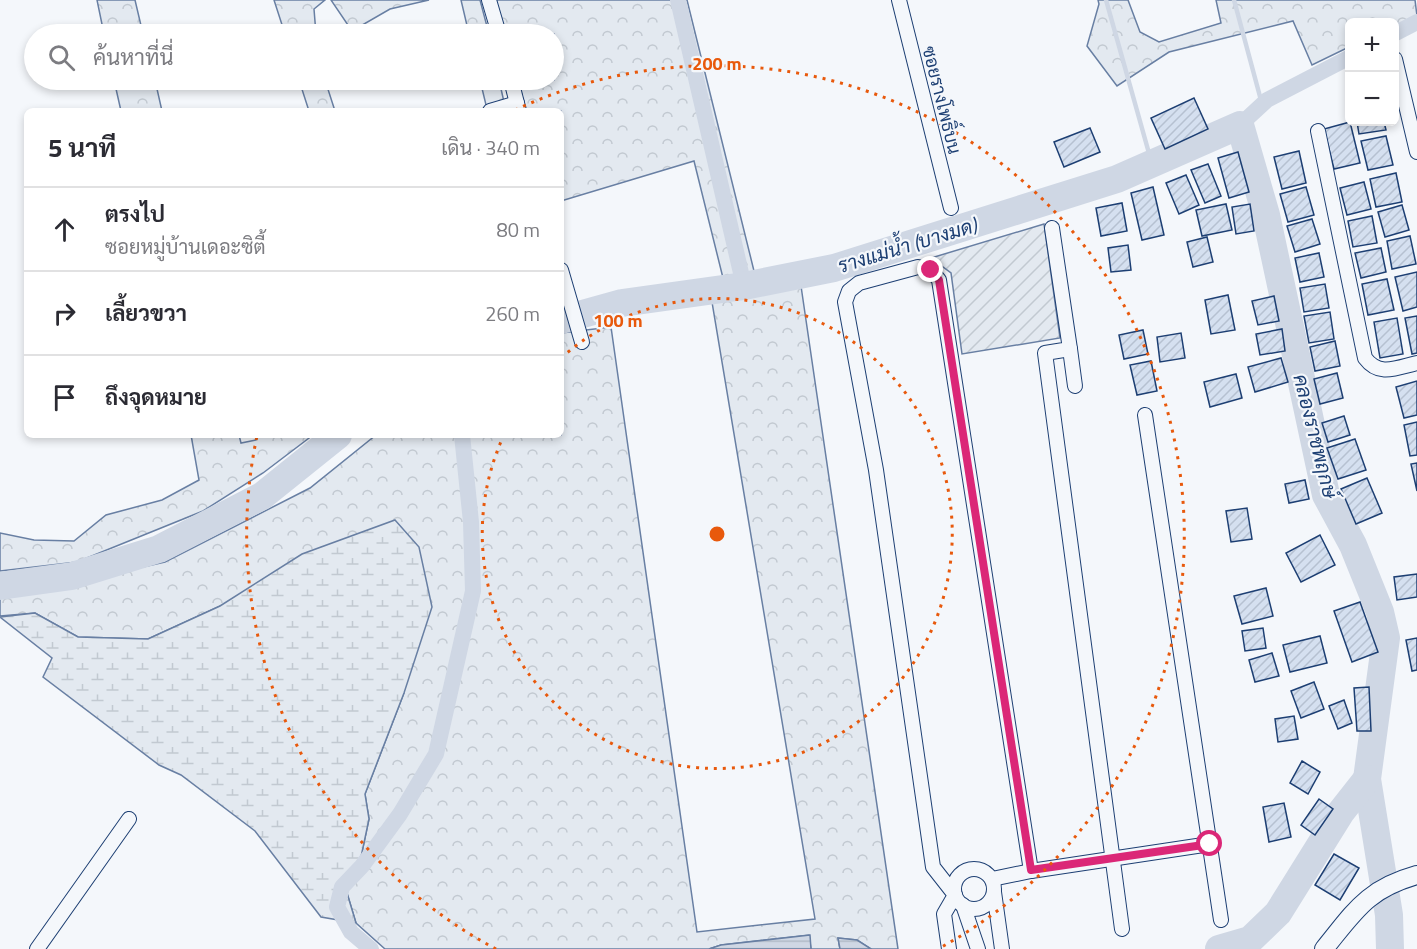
<!DOCTYPE html>
<html lang="th">
<meta charset="utf-8">
<style>
body{margin:0;font-family:"Titillium Web",Sarabun,sans-serif;background:#f2f2f3;color:#2b2b33}
.controls{position:absolute;right:18px;top:18px;display:grid;overflow:hidden;border-radius:9px;box-shadow:0 3px 9px #0003}
.controls button{width:54px;height:54px;display:grid;place-items:center;padding:0;border:0;border-bottom:2px solid #e1e1e2;background:#fff;color:#2b2b33;font:30px sans-serif}
.stop{position:absolute;width:18px;height:18px;margin:-14px;border:4px solid #db2777;border-radius:50%;background:#fff}
.stop.end{background:#db2777;border-color:#fff;box-shadow:0 2px 6px #0008}
.list{margin:0;padding:0;list-style:none}
h2{display:flex;justify-content:space-between;align-items:center;height:78px;margin:0;padding:0 24px;font-size:26px}
h2 small{font-size:20px;font-weight:400;color:#7c7c81}
.list li{display:grid;grid-template-columns:39px 1fr auto;gap:18px;align-items:center;box-sizing:border-box;height:84px;padding:0 24px;border-top:2px solid #e1e1e2}
.list b{display:block;font-size:22px;white-space:nowrap}
.list p{margin:0;font-size:20px;white-space:nowrap;color:#7c7c81}
.list em{font-size:20px;font-style:normal;color:#7c7c81}
.icon{flex:none;width:33px;height:33px;fill:none;stroke:currentColor;stroke-width:2;stroke-linecap:round;stroke-linejoin:round}
.map{position:relative;flex:none;width:1417px;height:949px;overflow:hidden}
.search{position:absolute;background:#fff;box-shadow:0 3px 9px #0003;left:24px;top:24px;width:540px;height:66px;display:flex;align-items:center;gap:15px;box-sizing:border-box;padding:0 21px;border-radius:33px;color:#7c7c81;font-size:22px}
.panel{position:absolute;background:#fff;box-shadow:0 3px 9px #0003;left:24px;top:108px;width:540px;height:330px;border-radius:9px}
.map>svg:first-child{display:block}
.forest{fill:url(#forest-crowns);stroke:#687fa3;stroke-width:1.5}
.wetland{fill:url(#wetland-marsh);stroke:#687fa3;stroke-width:1.5}
.garden{fill:url(#garden-furrows);stroke:#687fa3;stroke-width:1.5}
.water{fill:url(#water-rules);stroke:#687fa3;stroke-width:1.5}
.lines{fill:none;stroke-linecap:round;stroke-linejoin:round}
.stream{stroke:#cfd7e4;stroke-width:4.5}
.canal{stroke:#cfd7e4;stroke-width:16}
.river{stroke:#cfd7e4;stroke-width:28}
.building{fill:url(#building-hatch);stroke:#1d3f73;stroke-width:1.5}
.minor-casing{stroke:#1d3f73;stroke-width:16}
.tertiary-casing{stroke:#1d3f73;stroke-width:20}
.minor{stroke:#f4f7fb;stroke-width:14}
.tertiary{stroke:#f4f7fb;stroke-width:18}
.route{stroke:#db2777;stroke-width:8}
.ring{fill:none;stroke:#e8590c;stroke-width:3;stroke-dasharray:3 6}
.labels{text-anchor:middle;dominant-baseline:central;stroke-width:4.5;stroke-linejoin:round;paint-order:stroke}
.street-label{font-size:18px;fill:#1d3f73;stroke:#f4f7fb}
.water-label{font-size:20px;font-style:italic;fill:#1d3f73;stroke:#f4f7fb}
.centre{fill:#e8590c;stroke:#f4f7fb;stroke-width:3}
.ring-label{font-size:18px;text-anchor:middle;font-weight:bold;fill:#e8590c;stroke:#f4f7fb;stroke-width:4.5;stroke-linejoin:round;paint-order:stroke}
</style>
<div class="map">
<svg width="1417" height="949" viewBox="0 0 1417 949">
<defs>
<pattern id="forest-crowns" width="20" height="18" patternUnits="userSpaceOnUse" patternTransform="scale(1.5)"><rect width="20" height="18" fill="#e3e9f0"/><path d="M2 6a3 3 0 1 1 6 0M12 15a3 3 0 1 1 6 0" fill="none" stroke="#c2c9d1"/></pattern>
<pattern id="wetland-marsh" width="20" height="14" patternUnits="userSpaceOnUse" patternTransform="scale(1.5)"><rect width="20" height="14" fill="#e3e9f0"/><path d="M1 5h8M5 5V1M11 12h8M15 12V8" fill="none" stroke="#c2c9d1"/></pattern>
<pattern id="garden-furrows" width="10" height="10" patternUnits="userSpaceOnUse" patternTransform="scale(1.5)"><rect width="10" height="10" fill="#e3e9f0"/><path d="M-1 1l2-2M0 10L10 0M9 11l2-2" fill="none" stroke="#c2c9d1"/></pattern>
<pattern id="water-rules" width="6" height="5" patternUnits="userSpaceOnUse" patternTransform="scale(1.5)"><rect width="6" height="5" fill="#cfd7e4"/><path d="M0 2.5h6" fill="none" stroke="#b1bac7"/></pattern>
<pattern id="building-hatch" width="6" height="6" patternUnits="userSpaceOnUse" patternTransform="scale(1.5)"><rect width="6" height="6" fill="#d5e0f0"/><path d="M-1 1l2-2M0 6l6-6M5 7l2-2" fill="none" stroke="#b6c1d1"/></pattern>
</defs>
<rect width="100%" height="100%" fill="#f4f7fb"/>
<g class="forest">
<path d="M97 0H135L143 34H104Z"/>
<path d="M274 0H325L314 9 316 34H285Z"/>
<path d="M331 0H429L390 9 352 31Z"/>
<path d="M461 0H480L489 34H469Z"/>
<path d="M496 0H687L755 275 723 278 694 161 561 201V111H526L518 80H554V34H505Z"/>
<path d="M1098 0H1128L1140 32 1159 42 1221 23 1216 0H1415L1417 16 1395 26 1394 22H1350L1349 47 1312 65 1293 21 1169 52 1117 86 1087 46 1099 4Z"/>
<path d="M114 80H155L162 111H121Z"/>
<path d="M299 80H325L335 111H309Z"/>
<path d="M480 80H499L504 102 486 105Z"/>
<path d="M801 286 898 949H871L857 940 838 938 840 949H811L809 935 721 945 709 949H385L356 923 347 893 361 857 369 819 365 794 404 693 220 606 148 639 78 637 35 613 0 616V593L18 595 165 562 310 488 376 435H561V333L611 327 697 932 815 919 712 302Z"/>
<path d="M191 435H239L241 443 256 440V435H313L263 473 203 511 77 562 0 571V533L34 540 74 541 106 515 162 500 199 480Z"/>
</g>
<path class="wetland" d="M395 520 419 547 432 607 404 693 365 794 369 819 361 857 347 893 356 923 321 917 255 831 181 775 159 765 43 677 52 658 0 617 35 613 78 637 148 639 220 606 302 554Z"/>
<path class="garden" d="M1044 224 1060 338 962 354 951 273 931 258Z"/>
<g class="water">
<path d="M810 935 811 949H709L721 945Z"/>
<path d="M838 938 857 940 871 949H840Z"/>
</g>
<g class="lines">
<g class="stream">
<path d="M1106 0 1152 164"/>
<path d="M1234 0 1262 104"/>
</g>
<g class="canal">
<path d="M678 0 744 286"/>
<path d="M1394 34 1417 22"/>
<path d="M1240 125 1267 100 1350 57"/>
<path d="M371 949 351 932 337 907 342 887 362 866 400 814 436 754 473 591 471 522 462 435"/>
</g>
<g class="river">
<path d="M561 320 622 303 744 286 834 268 1117 179 1240 125 1266 215 1326 495 1353 545 1380 612 1386 638 1367 779 1389 915 1390 949"/>
<path d="M0 586 72 576 159 549 262 496 338 435"/>
<path d="M1219 949 1250 940 1278 913 1341 812 1367 779"/>
</g>
</g>
<g class="building">
<path d="M1194 98 1208 129 1165 149 1151 118Z"/>
<path d="M1350 122 1360 163 1334 169 1324 129Z"/>
<path d="M1357 122H1384L1386 130 1359 134Z"/>
<path d="M1090 128 1100 152 1064 167 1054 142Z"/>
<path d="M1386 136 1393 165 1368 170 1361 141Z"/>
<path d="M1299 151 1306 183 1282 189 1274 157Z"/>
<path d="M1238 152 1249 192 1229 198 1218 158Z"/>
<path d="M1208 164 1221 196 1205 203 1191 170Z"/>
<path d="M1396 173 1402 202 1376 207 1370 179Z"/>
<path d="M1186 175 1199 205 1179 214 1166 183Z"/>
<path d="M1364 182 1371 209 1347 215 1340 188Z"/>
<path d="M1153 187 1164 235 1142 240 1131 193Z"/>
<path d="M1306 187 1314 215 1288 222 1280 194Z"/>
<path d="M1122 203 1127 231 1101 236 1096 208Z"/>
<path d="M1226 204 1232 230 1202 236 1196 210Z"/>
<path d="M1250 204 1254 231 1236 234 1232 207Z"/>
<path d="M1402 205 1409 230 1385 237 1378 212Z"/>
<path d="M1372 216 1377 243 1353 247 1348 221Z"/>
<path d="M1312 219 1320 244 1295 252 1287 226Z"/>
<path d="M1410 236 1416 264 1392 269 1387 241Z"/>
<path d="M1207 237 1213 262 1193 267 1187 242Z"/>
<path d="M1128 245 1131 270 1111 272 1108 248Z"/>
<path d="M1381 248 1386 272 1361 278 1355 253Z"/>
<path d="M1319 253 1324 277 1300 282 1295 258Z"/>
<path d="M1417 272V307L1403 311 1395 277Z"/>
<path d="M1387 279 1394 310 1368 315 1362 284Z"/>
<path d="M1325 284 1329 308 1304 312 1300 288Z"/>
<path d="M1228 295 1235 330 1211 334 1205 300Z"/>
<path d="M1274 296 1279 321 1258 325 1252 301Z"/>
<path d="M1330 312 1334 339 1309 343 1304 316Z"/>
<path d="M1417 316V353L1412 354 1405 318Z"/>
<path d="M1397 318 1403 354 1380 358 1374 322Z"/>
<path d="M1282 329 1285 351 1260 355 1256 334Z"/>
<path d="M1143 330 1148 354 1124 359 1119 335Z"/>
<path d="M1181 333 1185 358 1160 362 1157 337Z"/>
<path d="M1335 341 1340 366 1315 371 1310 347Z"/>
<path d="M1281 358 1288 382 1255 392 1248 367Z"/>
<path d="M1151 361 1157 391 1137 395 1130 365Z"/>
<path d="M1337 373 1343 398 1320 404 1314 379Z"/>
<path d="M1236 374 1242 398 1210 407 1204 382Z"/>
<path d="M1417 381V415L1404 418 1396 387Z"/>
<path d="M1344 416 1350 435 1328 442 1322 423Z"/>
<path d="M1417 422V455L1410 456 1404 425Z"/>
<path d="M1355 439 1366 470 1338 479 1327 448Z"/>
<path d="M1417 463V491L1411 464Z"/>
<path d="M1367 478 1382 513 1356 524 1341 489Z"/>
<path d="M1305 480 1309 499 1289 503 1285 484Z"/>
<path d="M1247 508 1252 539 1231 542 1226 511Z"/>
<path d="M1320 535 1335 565 1301 582 1286 553Z"/>
<path d="M1417 574V597L1397 600 1394 577Z"/>
<path d="M1266 588 1273 616 1242 624 1234 596Z"/>
<path d="M1360 602 1378 652 1352 662 1334 611Z"/>
<path d="M1263 628 1266 648 1245 651 1242 631Z"/>
<path d="M1320 636 1327 663 1290 672 1283 645Z"/>
<path d="M1417 638V670L1412 671 1406 640Z"/>
<path d="M1272 653 1279 676 1255 682 1249 660Z"/>
<path d="M1314 682 1324 709 1301 718 1291 691Z"/>
<path d="M1369 687 1371 731H1357L1354 688Z"/>
<path d="M1344 700 1352 723 1338 729 1329 706Z"/>
<path d="M1294 716 1298 739 1278 742 1275 719Z"/>
<path d="M1302 761 1320 772 1308 794 1290 783Z"/>
<path d="M1319 799 1333 809 1315 835 1301 825Z"/>
<path d="M1284 803 1291 837 1269 842 1263 807Z"/>
<path d="M1334 854 1359 868 1340 900 1315 885Z"/>
</g>
<g class="lines">
<defs>
<g id="minor">
<path d="M489 0 499 34"/>
<path d="M899 0 951 208"/>
<path d="M1395 59 1417 152"/>
<path d="M511 80 519 111"/>
<path d="M490 111 517 103"/>
<path d="M1318 131 1365 358C1379 377 1396 368 1417 363"/>
<path d="M1052 228 1070 349 1045 353 1122 929"/>
<path d="M561 270 582 342"/>
<path d="M1070 349 1075 386"/>
<path d="M1145 415 1221 920"/>
<circle cx="974" cy="889" r="20"/>
<path d="M992 879 1031 871 1210 844"/>
<path d="M994 892 1002 949"/>
<path d="M963 905 978 949"/>
<path d="M37 949 129 819"/>
<path d="M949 949 944 914 955 895 933 867 876 470 845 302 849 291 859 283 918 267 931 270 939 280 1031 871"/>
</g>
<path id="tertiary" d="M1324 949C1355 911 1367 889 1417 875"/>
</defs>
<use href="#minor" class="minor-casing"/>
<use href="#tertiary" class="tertiary-casing"/>
<use href="#minor" class="minor"/>
<use href="#tertiary" class="tertiary"/>
</g>
<g class="lines">
<path class="route" d="M931 270 939 280 1031 870 1210 844"/>
</g>
<g class="ring">
<path d="M561 358A235 235 0 1 1 503 437"/>
<path d="M496 949A470 470 0 0 1 257 436M515 110A470 470 0 0 1 938 949"/>
</g>
<g class="labels">
<g class="street-label">
<text transform="translate(942 100) rotate(76)">ซอยรางโพธิ์บน</text>
</g>
<g class="water-label">
<text transform="translate(907 245) rotate(-17)">รางแม่น้ำ (บางมด)</text>
<text transform="translate(1316 436) rotate(76)">คลองราชพฤกษ์</text>
</g>
</g>
<circle cx="717" cy="534" r="9" class="centre"/>
<g class="ring-label">
<text x="717" y="70">200 m</text>
<text x="618" y="327">100 m</text>
</g>
</svg>
<div class="controls">
<button>+</button>
<button>−</button>
</div>
<div class="stop" style="left:1210px;top:844px"></div>
<div class="stop end" style="left:931px;top:270px"></div>
<div class="search"><svg class="icon" aria-label="search" viewBox="0 0 24 24"><circle cx="10" cy="10" r="6"/><path d="M15 15l6 6"/></svg>ค้นหาที่นี่</div>
<section class="panel">
<h2>5 นาที<small>เดิน · 340 m</small></h2>
<ul class="list">
<li><svg class="icon" aria-label="ahead" viewBox="0 0 24 24"><path d="M12 20V5M6 11l6-6 6 6"/></svg><div><b>ตรงไป</b><p>ซอยหมู่บ้านเดอะซิตี้</p></div><em>80 m</em></li>
<li><svg class="icon" aria-label="right" viewBox="0 0 24 24"><path d="M7 20v-9h11M14 6l5 5-5 5"/></svg><div><b>เลี้ยวขวา</b></div><em>260 m</em></li>
<li><svg class="icon" aria-label="arrive" viewBox="0 0 24 24"><path d="M6 21V4h12l-3 4 3 4H6"/></svg><div><b>ถึงจุดหมาย</b></div></li>
</ul>
</section>
</div>
